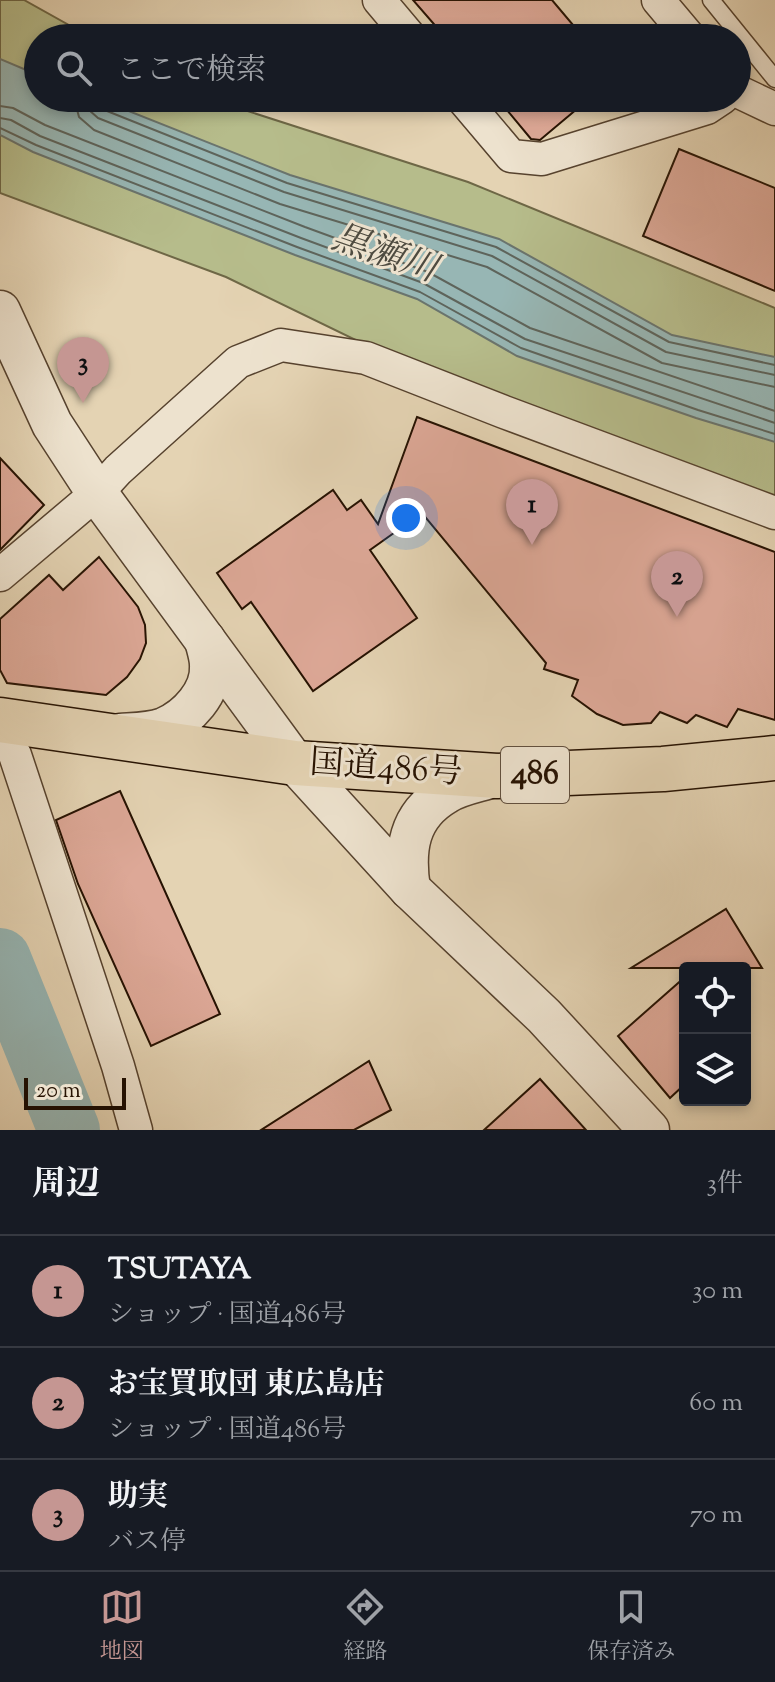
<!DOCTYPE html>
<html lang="ja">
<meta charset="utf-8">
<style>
body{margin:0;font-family:"Sorts Mill Goudy","Noto Serif JP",serif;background:#242831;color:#f1f3f6}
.controls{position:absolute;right:24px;bottom:24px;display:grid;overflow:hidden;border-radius:8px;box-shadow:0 4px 12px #0003}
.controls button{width:72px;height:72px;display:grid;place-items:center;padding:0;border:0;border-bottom:2px solid #363941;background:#171b24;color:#f1f3f6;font:40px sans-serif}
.scale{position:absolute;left:24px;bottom:20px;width:102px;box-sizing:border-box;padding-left:8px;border:4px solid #261202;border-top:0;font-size:22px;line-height:28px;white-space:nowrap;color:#261202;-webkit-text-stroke:6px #ede2ce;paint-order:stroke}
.you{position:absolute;left:406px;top:518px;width:28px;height:28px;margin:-20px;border:6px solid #fff;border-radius:50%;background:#1a73e8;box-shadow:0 0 0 12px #1a73e833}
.badge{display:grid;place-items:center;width:52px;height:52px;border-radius:50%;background:#c59692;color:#111;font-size:26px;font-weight:700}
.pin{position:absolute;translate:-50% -66px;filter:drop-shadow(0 2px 4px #0008)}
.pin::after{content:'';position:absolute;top:42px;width:28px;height:24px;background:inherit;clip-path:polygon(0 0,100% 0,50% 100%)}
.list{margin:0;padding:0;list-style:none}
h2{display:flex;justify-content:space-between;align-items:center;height:104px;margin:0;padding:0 32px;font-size:34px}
h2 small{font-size:26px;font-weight:400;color:#9ea1a6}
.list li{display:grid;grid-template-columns:52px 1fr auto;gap:24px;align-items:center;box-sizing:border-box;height:112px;padding:0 32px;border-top:2px solid #363941}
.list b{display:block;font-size:30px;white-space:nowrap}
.list p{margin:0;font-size:26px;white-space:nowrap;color:#9ea1a6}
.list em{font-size:26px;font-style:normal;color:#9ea1a6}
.icon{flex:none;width:44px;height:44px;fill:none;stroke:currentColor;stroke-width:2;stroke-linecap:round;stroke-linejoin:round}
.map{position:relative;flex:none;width:775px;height:1130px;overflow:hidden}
.search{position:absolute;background:#171b24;box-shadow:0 4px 12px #0003;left:24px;right:24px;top:24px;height:88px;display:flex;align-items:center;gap:20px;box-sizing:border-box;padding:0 28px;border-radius:44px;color:#9ea1a6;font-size:30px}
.sheet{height:440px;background:#171b24}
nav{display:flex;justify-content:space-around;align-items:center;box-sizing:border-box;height:112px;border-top:2px solid #363941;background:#171b24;font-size:22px;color:#9ea1a6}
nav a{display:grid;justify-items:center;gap:4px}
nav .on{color:#c59692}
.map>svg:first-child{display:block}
.green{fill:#b6bc8b;stroke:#6e6746;stroke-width:2}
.water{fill:#97b6b4;stroke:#6a746d;stroke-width:2}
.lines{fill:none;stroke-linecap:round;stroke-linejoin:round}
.shore{stroke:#5e645b;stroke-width:2}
.river{stroke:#97b6b4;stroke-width:62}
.building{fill:#dda897;stroke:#261202;stroke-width:2}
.service-casing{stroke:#56422e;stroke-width:19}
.minor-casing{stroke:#56422e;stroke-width:35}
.tertiary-casing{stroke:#56422e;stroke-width:43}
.trunk-casing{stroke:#261202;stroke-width:47}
.service{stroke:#ede2ce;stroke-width:16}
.minor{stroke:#ede2ce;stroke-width:32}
.tertiary{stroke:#ede2ce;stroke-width:40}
.trunk{stroke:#e4d3b3;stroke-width:44}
.labels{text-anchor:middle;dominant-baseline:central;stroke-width:6;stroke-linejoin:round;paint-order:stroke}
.shield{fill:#ede2ce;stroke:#62503f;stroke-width:2}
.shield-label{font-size:32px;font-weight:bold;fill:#261202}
.street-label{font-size:34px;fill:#261202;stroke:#ede2ce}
.water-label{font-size:36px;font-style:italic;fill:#4e4b40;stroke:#ede2ce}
</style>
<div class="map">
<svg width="775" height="1130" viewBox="0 0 775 1130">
<rect width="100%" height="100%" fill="#e4d3b3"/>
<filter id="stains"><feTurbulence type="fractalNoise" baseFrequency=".0025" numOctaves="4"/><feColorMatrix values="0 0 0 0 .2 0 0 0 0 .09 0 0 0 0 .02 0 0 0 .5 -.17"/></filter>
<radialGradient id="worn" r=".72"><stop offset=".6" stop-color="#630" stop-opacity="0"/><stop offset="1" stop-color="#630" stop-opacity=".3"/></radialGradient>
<path class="green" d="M0 0H24L92 38H38V98H207L468 182 775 308V507L504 412 226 277 0 193Z"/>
<path class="water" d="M0 59 38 75V98H96L290 175 499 239 672 335 775 357V442L696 418 517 356 417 299 295 255 33 152 0 135Z"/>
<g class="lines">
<g class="shore">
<path d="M74 98 79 117 94 130 280 204 487 267 662 363 775 387"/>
<path d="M86 98 89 110 98 118 284 192 492 256 666 352 775 375"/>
<path d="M96 98 97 104 102 109 287 183 496 247 669 342 775 365"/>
<path d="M0 106 13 108 45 125 305 227 428 272 530 328 775 411"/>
<path d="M0 118 11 120 40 136 301 238 423 283 525 339 775 423"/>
<path d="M0 128 36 145 297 247 420 292 521 348 698 410 775 434"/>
</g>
<path class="river" d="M0 959 69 1130"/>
</g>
<g class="building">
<path d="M413 0H552L584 38H446Z"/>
<path d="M497 98H590L540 140 531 139Z"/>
<path d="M679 149 775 188V291L643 236Z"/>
<path d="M417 417 775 552V720L738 709 727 727 696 715 687 723 660 712 651 723 623 725 597 714 572 696 578 680 544 669 546 663 422 513 370 550 417 618 313 691 251 602 242 609 217 573 333 490 347 510 361 500 378 524Z"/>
<path d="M0 458 44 505 0 550Z"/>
<path d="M99 557 138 607 145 625 146 643 140 659 127 677 106 695 7 683 0 670V619L49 575 63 590Z"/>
<path d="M120 791 220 1014 151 1046 78 884 56 820Z"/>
<path d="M726 909 762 968H631Z"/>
<path d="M685 977V1084L670 1098 618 1036Z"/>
<path d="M369 1061 391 1110 354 1130H261Z"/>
<path d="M540 1079 586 1130H484Z"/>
</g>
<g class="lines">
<defs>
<path id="service" d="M711 0 775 79"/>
<g id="minor">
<path d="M379 0 411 38"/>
<path d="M658 0 690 38"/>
<path d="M737 91 775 109"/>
<path d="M462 98 511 156 542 159 707 108 722 98"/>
<path d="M0 575 97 493 118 470 238 362 281 345 366 358 504 412 775 513"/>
<path d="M0 728 15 755 118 1066 136 1130"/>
</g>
<g id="tertiary">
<path d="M0 311 52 424 97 493 295 763 410 889 544 1016 649 1130"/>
<path d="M120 734C134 733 150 733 164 728 188 718 212 692 210 665 210 657 207 649 205 640"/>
<path d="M410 889C404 850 408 816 445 794 458 785 478 782 493 777"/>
</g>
<path id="trunk" d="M0 720 295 763 497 776 663 769 775 758"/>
</defs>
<use href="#service" class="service-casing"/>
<use href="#minor" class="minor-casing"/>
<use href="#tertiary" class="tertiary-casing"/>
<use href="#trunk" class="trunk-casing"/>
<use href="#service" class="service"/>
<use href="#minor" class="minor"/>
<use href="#tertiary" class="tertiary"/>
<use href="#trunk" class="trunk"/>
</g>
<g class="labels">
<rect class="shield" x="501" y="747" width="68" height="56" rx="6"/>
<g class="shield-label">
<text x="535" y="775">486</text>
</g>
<g class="street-label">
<text transform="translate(386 769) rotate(4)">国道486号</text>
</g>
<g class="water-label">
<text transform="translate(384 255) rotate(19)">黒瀬川</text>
</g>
</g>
<rect width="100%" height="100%" filter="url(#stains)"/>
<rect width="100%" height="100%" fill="url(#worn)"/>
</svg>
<div class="controls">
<button><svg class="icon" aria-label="locate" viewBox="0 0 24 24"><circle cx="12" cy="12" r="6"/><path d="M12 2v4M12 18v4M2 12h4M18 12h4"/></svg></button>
<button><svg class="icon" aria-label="layers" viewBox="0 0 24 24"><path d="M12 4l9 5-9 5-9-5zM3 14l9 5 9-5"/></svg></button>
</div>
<div class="scale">20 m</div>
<div class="you"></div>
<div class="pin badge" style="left:532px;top:545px">1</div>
<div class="pin badge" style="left:677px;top:617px">2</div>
<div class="pin badge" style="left:83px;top:403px">3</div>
<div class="search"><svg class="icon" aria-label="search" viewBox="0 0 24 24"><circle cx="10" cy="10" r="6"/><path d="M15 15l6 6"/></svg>ここで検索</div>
</div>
<section class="sheet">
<h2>周辺<small>3件</small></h2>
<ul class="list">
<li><span class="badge">1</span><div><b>TSUTAYA</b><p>ショップ · 国道486号</p></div><em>30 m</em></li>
<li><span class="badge">2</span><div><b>お宝買取団 東広島店</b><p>ショップ · 国道486号</p></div><em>60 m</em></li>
<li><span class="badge">3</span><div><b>助実</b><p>バス停</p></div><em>70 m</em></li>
</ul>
</section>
<nav>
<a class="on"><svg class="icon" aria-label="map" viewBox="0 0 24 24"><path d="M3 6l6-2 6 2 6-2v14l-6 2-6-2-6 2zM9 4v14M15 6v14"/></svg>地図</a>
<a><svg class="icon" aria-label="directions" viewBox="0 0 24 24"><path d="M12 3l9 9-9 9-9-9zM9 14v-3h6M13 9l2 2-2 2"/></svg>経路</a>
<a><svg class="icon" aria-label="saved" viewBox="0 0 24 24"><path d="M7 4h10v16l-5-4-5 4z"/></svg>保存済み</a>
</nav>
